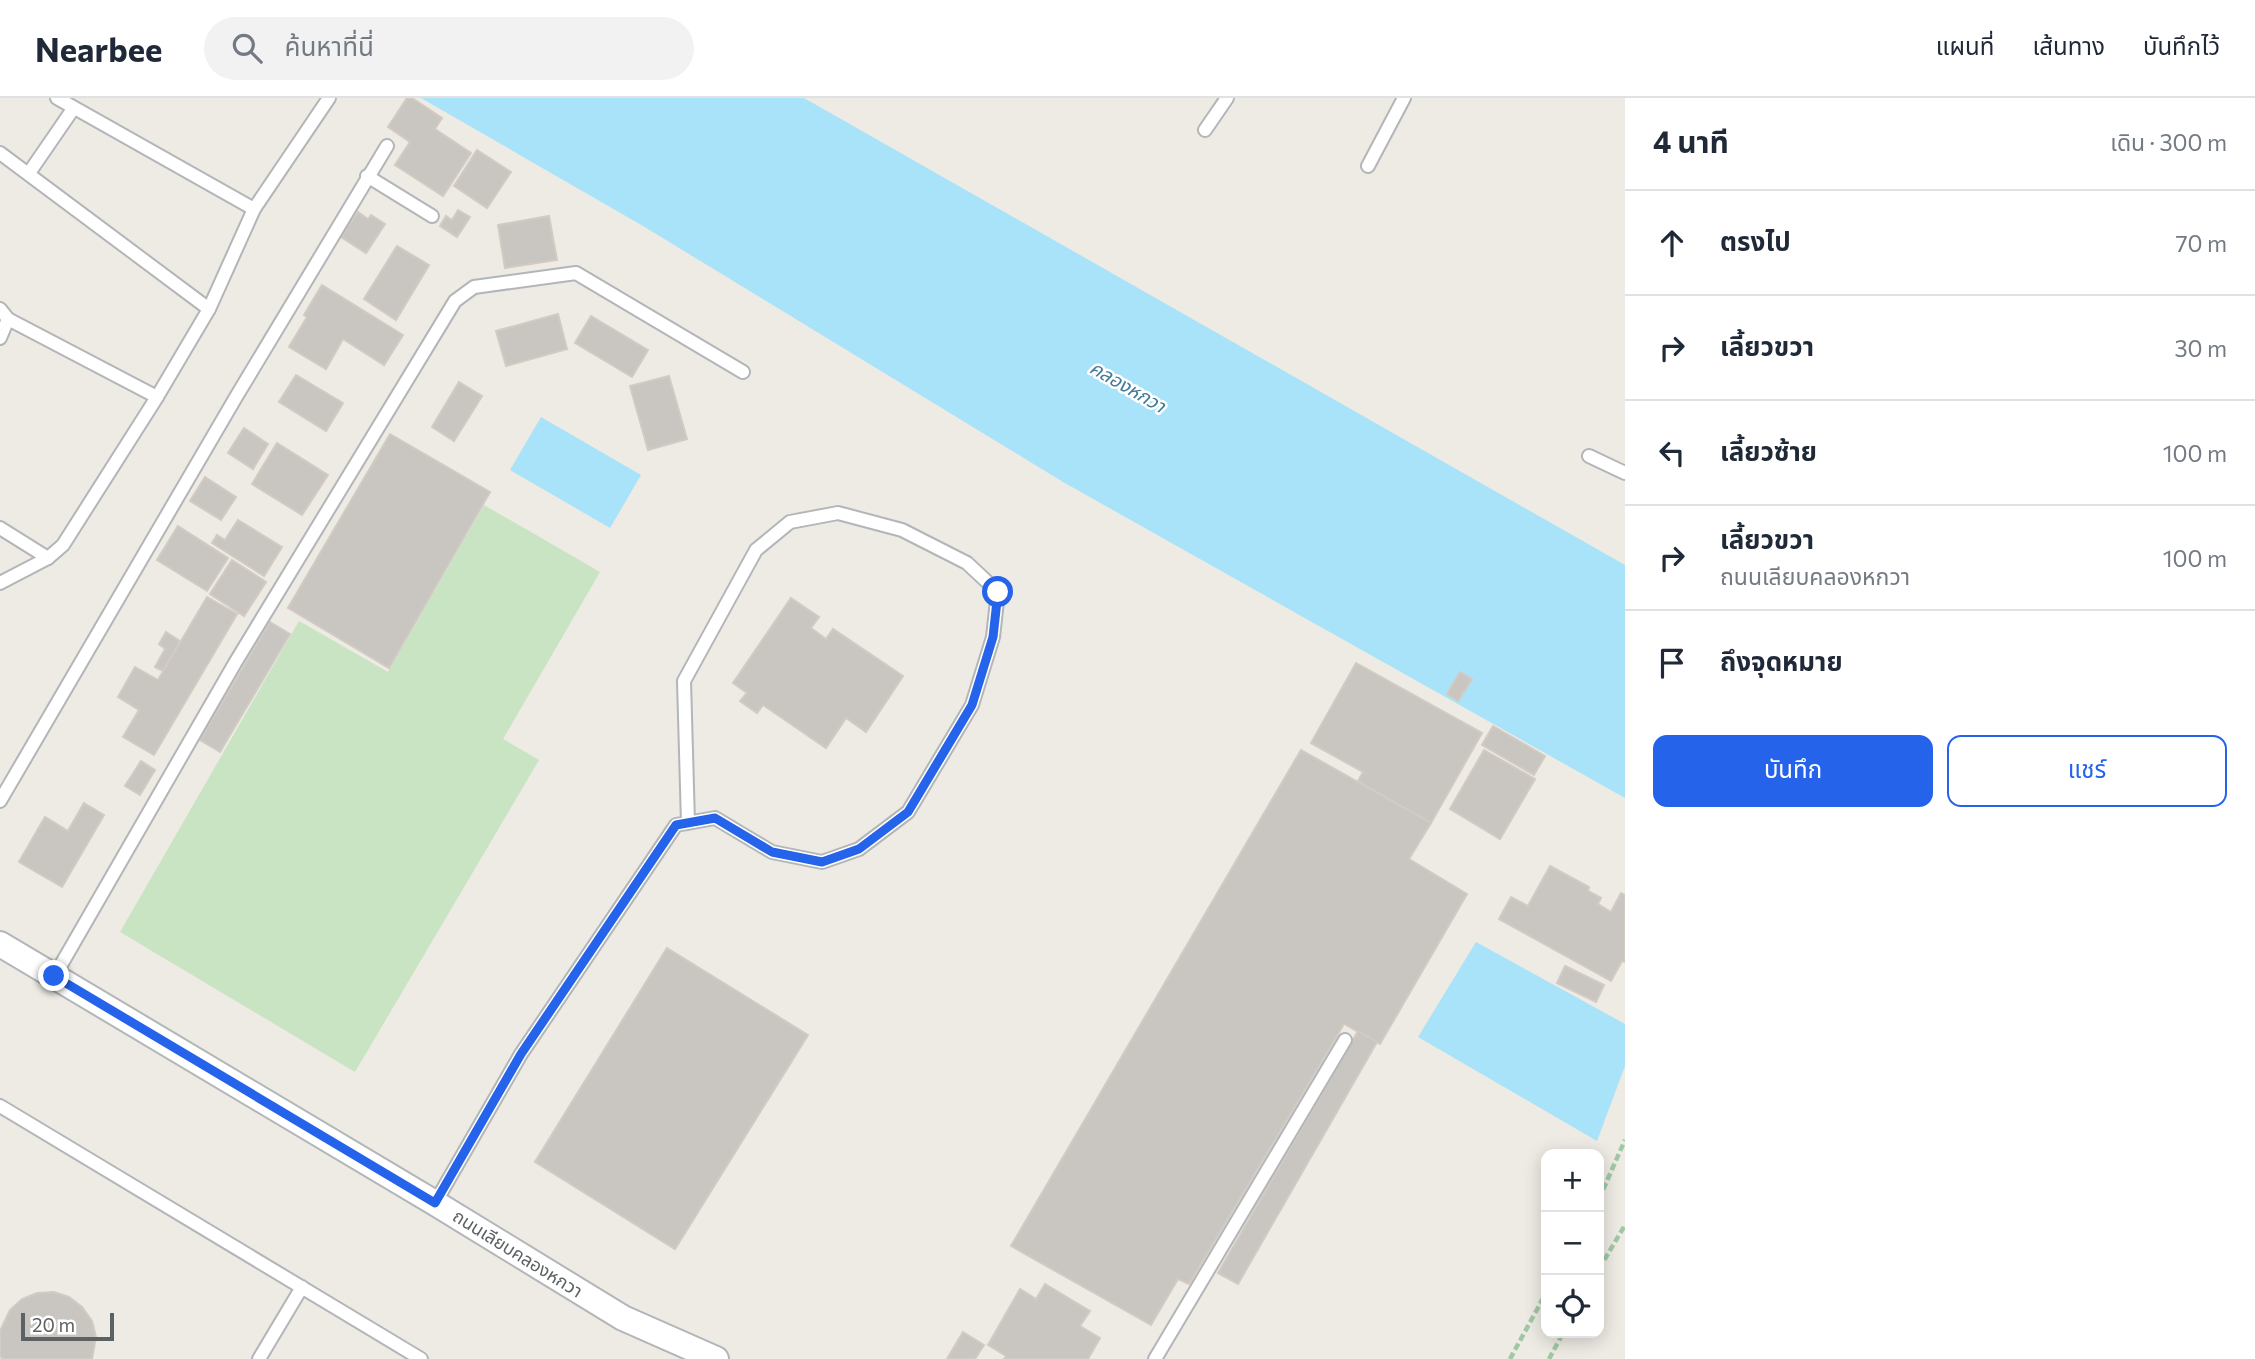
<!DOCTYPE html>
<html lang="th">
<meta charset="utf-8">
<style>
body{margin:0;font-family:Commissioner,"Noto Sans Thai",sans-serif;background:#f2f2f3;color:#1f2937}
.controls{position:absolute;right:21px;bottom:21px;display:grid;overflow:hidden;border-radius:14px;box-shadow:0 4px 18px #0003}
.controls button{width:63px;height:63px;display:grid;place-items:center;padding:0;border:0;border-bottom:2px solid #e0e1e3;background:#fff;color:#1f2937;font:35px sans-serif}
.scale{position:absolute;left:21px;bottom:18px;width:93px;box-sizing:border-box;padding-left:7px;border:4px solid #5c6164;border-top:0;font-size:19px;line-height:24px;white-space:nowrap;color:#5c6164;-webkit-text-stroke:5px #fff;paint-order:stroke}
.stop{position:absolute;width:21px;height:21px;margin:-16px;border:5px solid #2563eb;border-radius:50%;background:#fff}
.stop.end{background:#2563eb;border-color:#fff;box-shadow:0 2px 7px #0008}
.list{margin:0;padding:0;list-style:none}
h2{display:flex;justify-content:space-between;align-items:center;height:91px;margin:0;padding:0 28px;font-size:30px}
h2 small{font-size:23px;font-weight:400;color:#747a83}
.list li{display:grid;grid-template-columns:46px 1fr auto;gap:21px;align-items:center;box-sizing:border-box;height:105px;padding:0 28px;border-top:2px solid #e0e1e3}
.list b{display:block;font-size:26px;white-space:nowrap}
.list p{margin:0;font-size:23px;white-space:nowrap;color:#747a83}
.list em{font-size:23px;font-style:normal;color:#747a83}
.actions{display:flex;gap:14px;padding:21px 28px}
.actions a{flex:1;padding:16px 0;border:2px solid #2563eb;border-radius:14px;text-align:center;font-size:24px;color:#2563eb}
.actions .main{background:#2563eb;color:#fff}
.icon{flex:none;width:38px;height:38px;fill:none;stroke:currentColor;stroke-width:2;stroke-linecap:round;stroke-linejoin:round}
.map{position:relative;flex:none;width:1625px;height:1261px;overflow:hidden}
header{display:flex;align-items:center;gap:42px;box-sizing:border-box;height:98px;padding:0 35px;background:#fff;border-bottom:2px solid #e0e1e3}
header strong{font-size:33px}
nav{display:flex;gap:38px;margin-inline-start:auto;font-size:24px}
.search{width:490px;height:63px;background:#f2f2f3;display:flex;align-items:center;gap:18px;box-sizing:border-box;padding:0 24px;border-radius:38px;color:#747a83;font-size:26px}
main{display:flex}
aside{flex:1;background:#fff}
.map>svg:first-child{display:block}
.green{fill:#c8e4c2}
.water{fill:#a9e3f9}
.building{fill:#c9c5c1;stroke:#d2cbc3;stroke-width:2}
.lines{fill:none;stroke-linecap:round;stroke-linejoin:round}
.service-casing{stroke:#b2b6b8;stroke-width:16}
.minor-casing{stroke:#b2b6b8;stroke-width:28}
.path{stroke:#9fc9a4;stroke-width:4.5;stroke-dasharray:7 3.5;stroke-linecap:butt}
.service{stroke:#fff;stroke-width:12}
.minor{stroke:#fff;stroke-width:24}
.route{stroke:#2563eb;stroke-width:9}
.labels{text-anchor:middle;dominant-baseline:central;stroke-width:5;stroke-linejoin:round;paint-order:stroke}
.street-label{font-size:18px;fill:#5c6164;stroke:#fff}
.water-label{font-size:19px;font-style:italic;fill:#417b99;stroke:#fff}
</style>
<header>
<strong>Nearbee</strong>
<div class="search"><svg class="icon" aria-label="search" viewBox="0 0 24 24"><circle cx="10" cy="10" r="6"/><path d="M15 15l6 6"/></svg>ค้นหาที่นี่</div>
<nav><a>แผนที่</a><a>เส้นทาง</a><a>บันทึกไว้</a></nav>
</header>
<main>
<div class="map">
<svg width="1625" height="1261" viewBox="0 0 1625 1261">
<rect width="100%" height="100%" fill="#eeeae4"/>
<path class="green" d="M484 407 600 474 503 641 539 662 355 974 120 834 299 523 388 574Z"/>
<g class="water">
<path d="M421 0H804L1625 467V700L1063 384 643 128Z"/>
<path d="M541 319 641 377 610 430 510 372Z"/>
<path d="M1476 844 1625 926V968L1597 1043 1418 939Z"/>
</g>
<g class="building">
<path d="M407 0H412L442 20 435 31 471 55 443 98 395 67 410 44 388 29Z"/>
<path d="M477 52 511 74 487 110 454 88Z"/>
<path d="M458 112 470 119 457 139 440 128 446 118 452 122Z"/>
<path d="M358 114 368 121 371 117 385 126 366 155 341 139Z"/>
<path d="M549 118 557 162 505 170 498 127Z"/>
<path d="M397 148 429 167 396 222 364 201Z"/>
<path d="M322 187 403 237 384 267 343 241 326 271 289 249 307 219 304 217Z"/>
<path d="M558 216 567 251 506 268 496 233Z"/>
<path d="M591 218 648 252 632 279 575 245Z"/>
<path d="M296 277 343 305 326 333 279 304Z"/>
<path d="M669 278 687 341 648 352 630 288Z"/>
<path d="M459 284 482 298 454 343 432 329Z"/>
<path d="M244 330 268 346 253 371 228 355Z"/>
<path d="M390 336 490 394 389 570 288 510Z"/>
<path d="M277 345 328 377 302 417 252 386Z"/>
<path d="M205 379 236 399 221 422 190 403Z"/>
<path d="M238 422 282 449 264 478 212 445 217 437 225 442Z"/>
<path d="M178 428 228 460 207 493 157 462Z"/>
<path d="M232 462 266 484 244 518 210 496Z"/>
<path d="M207 499 237 516 154 657 123 639 139 612 118 599 135 569 158 582Z"/>
<path d="M791 500 819 519 811 530 826 541 833 531 903 578 866 634 846 620 826 650 763 607 757 615 740 603 747 595 733 585Z"/>
<path d="M270 524 290 536 220 654 200 642Z"/>
<path d="M166 534 180 543 163 573 155 569 165 551 159 546Z"/>
<path d="M1356 565 1482 635 1431 725 1358 683 1363 674 1311 645Z"/>
<path d="M1460 574 1472 581 1458 603 1447 596Z"/>
<path d="M1493 628 1545 658 1534 677 1482 647Z"/>
<path d="M1301 652 1431 725 1409 761 1467 796 1380 946 1344 926 1189 1186 1178 1181 1151 1227 1011 1148Z"/>
<path d="M1484 652 1535 681 1500 741 1450 711Z"/>
<path d="M141 663 155 672 140 697 125 688Z"/>
<path d="M84 705 104 717 62 789 19 764 45 719 68 733Z"/>
<path d="M1550 768 1589 789 1588 793 1601 800 1598 806 1611 814 1621 795 1625 797V864L1622 863 1611 883 1499 821 1511 799 1528 808Z"/>
<path d="M667 850 808 937 675 1151 535 1064Z"/>
<path d="M1565 868 1604 887 1596 904 1557 885Z"/>
<path d="M1358 933 1377 944 1238 1186 1218 1175Z"/>
<path d="M1045 1186 1090 1213 1080 1228 1100 1240 1088 1261H1004L1006 1258 988 1247 1020 1191 1036 1201Z"/>
<path d="M54 1194 69 1199 82 1209 92 1223 96 1239 92 1261H2L0 1256V1233L10 1212 22 1201 37 1195Z"/>
<path d="M963 1234 984 1247 975 1261H947Z"/>
</g>
<g class="lines">
<defs>
<g id="service">
<path d="M57 0 254 111"/>
<path d="M1205 32 1227 0"/>
<path d="M0 55 209 211"/>
<path d="M1368 68 1404 0"/>
<path d="M29 75 73 11"/>
<path d="M367 78 432 118"/>
<path d="M0 211 8 221 157 299"/>
<path d="M0 240 8 221"/>
<path d="M1589 358 1625 375"/>
<path d="M0 430 48 460"/>
<path d="M0 485 48 460 63 447 157 299 209 211 254 111 329 0"/>
<path d="M0 703 236 299 387 48"/>
<path d="M54 879 235 565 455 203 474 189 576 175 743 274"/>
<path d="M0 1008 421 1261"/>
<path d="M435 1105 521 956 676 727 715 720 772 754 822 764 859 751 908 714 972 607 993 539 998 494 967 465 902 432 838 415 790 424 756 452 684 583 688 725"/>
<path d="M259 1261 302 1189"/>
<path d="M1155 1261 1345 942"/>
</g>
<path id="minor" d="M0 846 435 1105 623 1220 716 1261"/>
</defs>
<use href="#service" class="service-casing"/>
<use href="#minor" class="minor-casing"/>
<g class="path">
<path d="M1599 1101 1625 1042"/>
<path d="M1599 1171 1625 1127"/>
<path d="M1510 1261 1546 1195"/>
<path d="M1549 1261 1563 1235"/>
</g>
<use href="#service" class="service"/>
<use href="#minor" class="minor"/>
</g>
<g class="lines">
<path class="route" d="M54 878 435 1105 521 956 676 727 715 720 772 754 822 764 859 751 908 714 972 607 993 539 998 494"/>
</g>
<g class="labels">
<g class="street-label">
<text transform="translate(518 1155) rotate(32)">ถนนเลียบคลองหกวา</text>
</g>
<g class="water-label">
<text transform="translate(1128 288) rotate(30)">คลองหกวา</text>
</g>
</g>
</svg>
<div class="controls">
<button>+</button>
<button>−</button>
<button><svg class="icon" aria-label="locate" viewBox="0 0 24 24"><circle cx="12" cy="12" r="6"/><path d="M12 2v4M12 18v4M2 12h4M18 12h4"/></svg></button>
</div>
<div class="scale">20 m</div>
<div class="stop" style="left:998px;top:494px"></div>
<div class="stop end" style="left:54px;top:878px"></div>
</div>
<aside>
<h2>4 นาที<small>เดิน · 300 m</small></h2>
<ul class="list">
<li><svg class="icon" aria-label="ahead" viewBox="0 0 24 24"><path d="M12 20V5M6 11l6-6 6 6"/></svg><div><b>ตรงไป</b></div><em>70 m</em></li>
<li><svg class="icon" aria-label="right" viewBox="0 0 24 24"><path d="M7 20v-9h11M14 6l5 5-5 5"/></svg><div><b>เลี้ยวขวา</b></div><em>30 m</em></li>
<li><svg class="icon" aria-label="left" viewBox="0 0 24 24"><path d="M17 20v-9H6M10 6l-5 5 5 5"/></svg><div><b>เลี้ยวซ้าย</b></div><em>100 m</em></li>
<li><svg class="icon" aria-label="right" viewBox="0 0 24 24"><path d="M7 20v-9h11M14 6l5 5-5 5"/></svg><div><b>เลี้ยวขวา</b><p>ถนนเลียบคลองหกวา</p></div><em>100 m</em></li>
<li><svg class="icon" aria-label="arrive" viewBox="0 0 24 24"><path d="M6 21V4h12l-3 4 3 4H6"/></svg><div><b>ถึงจุดหมาย</b></div></li>
</ul>
<div class="actions"><a class="main">บันทึก</a><a>แชร์</a></div>
</aside>
</main>
